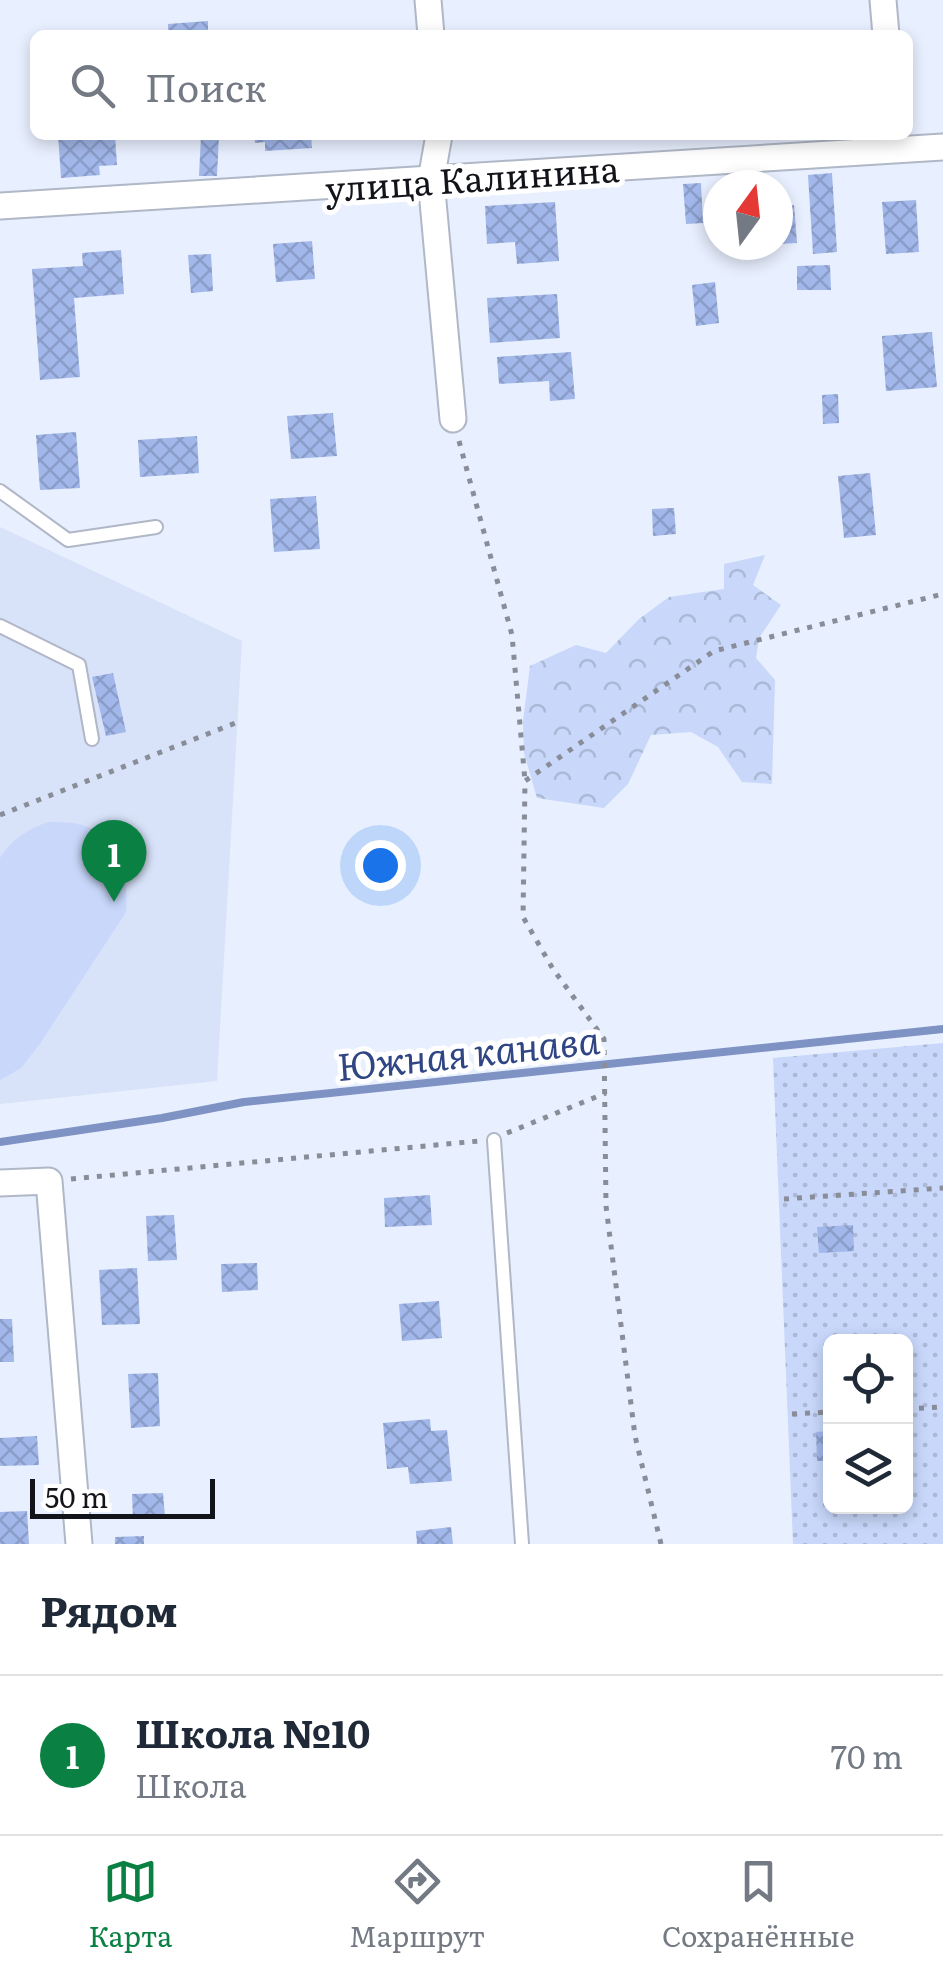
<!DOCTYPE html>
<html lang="ru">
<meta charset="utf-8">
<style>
body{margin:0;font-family:Literata,serif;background:#f2f2f3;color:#1f2937}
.controls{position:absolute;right:30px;bottom:30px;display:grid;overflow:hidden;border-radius:15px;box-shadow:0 5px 15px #0003}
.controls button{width:90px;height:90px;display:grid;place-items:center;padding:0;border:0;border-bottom:2px solid #e0e1e3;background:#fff;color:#1f2937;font:50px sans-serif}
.compass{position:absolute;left:703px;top:170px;width:90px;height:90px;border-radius:50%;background:#fff;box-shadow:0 5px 15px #0003;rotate:15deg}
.scale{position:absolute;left:30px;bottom:25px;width:185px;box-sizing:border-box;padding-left:10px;border:5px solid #12141a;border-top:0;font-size:28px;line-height:35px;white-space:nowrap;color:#12141a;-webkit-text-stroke:8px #fff;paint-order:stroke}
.you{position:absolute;left:380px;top:865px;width:35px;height:35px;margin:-25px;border:8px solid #fff;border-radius:50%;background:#1a73e8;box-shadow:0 0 0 15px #1a73e833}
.badge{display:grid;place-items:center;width:65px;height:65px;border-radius:50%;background:#0b8043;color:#fff;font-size:32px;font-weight:700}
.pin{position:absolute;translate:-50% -82px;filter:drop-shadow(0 2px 5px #0008)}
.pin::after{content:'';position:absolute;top:52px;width:35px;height:30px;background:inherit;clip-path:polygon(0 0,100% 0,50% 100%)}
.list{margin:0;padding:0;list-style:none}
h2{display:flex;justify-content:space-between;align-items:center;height:130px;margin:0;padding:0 40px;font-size:42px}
h2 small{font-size:32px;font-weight:400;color:#747a83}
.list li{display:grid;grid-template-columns:65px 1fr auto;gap:30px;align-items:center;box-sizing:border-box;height:160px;padding:0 40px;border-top:2px solid #e0e1e3}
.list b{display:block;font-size:38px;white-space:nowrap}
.list p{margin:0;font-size:32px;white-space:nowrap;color:#747a83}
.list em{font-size:32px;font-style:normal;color:#747a83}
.icon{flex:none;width:55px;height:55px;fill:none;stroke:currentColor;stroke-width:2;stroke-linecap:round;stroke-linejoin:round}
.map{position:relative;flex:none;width:943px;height:1544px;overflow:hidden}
.search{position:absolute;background:#fff;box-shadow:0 5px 15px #0003;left:30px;right:30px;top:30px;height:110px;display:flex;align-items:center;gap:25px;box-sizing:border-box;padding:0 35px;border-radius:15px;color:#747a83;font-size:38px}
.sheet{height:290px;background:#fff}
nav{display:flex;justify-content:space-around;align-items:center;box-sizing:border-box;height:140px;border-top:2px solid #e0e1e3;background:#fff;font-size:28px;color:#747a83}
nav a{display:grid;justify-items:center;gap:5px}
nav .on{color:#0b8043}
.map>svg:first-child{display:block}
.built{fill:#d8e2f9}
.green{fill:#c8d7fa}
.forest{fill:url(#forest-crowns)}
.garden{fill:url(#garden-dots);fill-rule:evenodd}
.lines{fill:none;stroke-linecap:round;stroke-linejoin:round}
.stream{stroke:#7e92c3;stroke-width:8}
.building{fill:url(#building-cross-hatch)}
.service-casing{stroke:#b0b7c6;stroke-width:16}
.minor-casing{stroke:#b0b7c6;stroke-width:29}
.path{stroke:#898d98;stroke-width:5;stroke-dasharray:5 8;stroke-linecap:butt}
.service{stroke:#fff;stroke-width:12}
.minor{stroke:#fff;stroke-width:25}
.labels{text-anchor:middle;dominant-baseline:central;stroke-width:10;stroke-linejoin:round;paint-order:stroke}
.street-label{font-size:35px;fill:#12141a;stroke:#fff}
.water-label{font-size:38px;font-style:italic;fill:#304583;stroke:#fff}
</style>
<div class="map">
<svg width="943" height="1544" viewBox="0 0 943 1544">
<defs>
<pattern id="forest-crowns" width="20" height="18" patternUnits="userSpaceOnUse" patternTransform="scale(2.5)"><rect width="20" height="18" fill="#c8d7fa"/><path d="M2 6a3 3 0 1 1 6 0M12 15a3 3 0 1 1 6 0" fill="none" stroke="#abb8d6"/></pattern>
<pattern id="garden-dots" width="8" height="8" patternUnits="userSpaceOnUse" patternTransform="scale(2.5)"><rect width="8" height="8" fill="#c8d7fa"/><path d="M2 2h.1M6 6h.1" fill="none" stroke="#abb8d6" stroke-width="1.8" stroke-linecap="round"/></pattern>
<pattern id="building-cross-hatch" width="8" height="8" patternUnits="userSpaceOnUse" patternTransform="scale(2.5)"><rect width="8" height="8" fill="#a2b7ea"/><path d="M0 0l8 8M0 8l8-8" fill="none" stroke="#8a9cc8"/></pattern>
</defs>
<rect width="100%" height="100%" fill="#e8effe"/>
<path class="built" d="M0 527 242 641 217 1081 0 1104Z"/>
<path class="green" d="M48 822C56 822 65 822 73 823 118 830 129 873 126 912L39 1045 21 1068 0 1080V858C12 839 27 830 48 822Z"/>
<path class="forest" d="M765 555 753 585 781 605 759 638 756 658 775 680 772 784 742 782 718 747 691 732 651 735 628 784 604 808 537 798 524 753 523 721 530 666 576 645 606 653 639 619 669 597 724 589V564Z"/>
<path class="garden" d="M943 1043V1544H793L773 1058ZM830 1342H906V1506H830Z"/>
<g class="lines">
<path class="stream" d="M0 1142 162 1118 244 1102 943 1029"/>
</g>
<g class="building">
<path d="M208 21V35H169L168 24Z"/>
<path d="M58 135H115L117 165 99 166 100 175 61 178Z"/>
<path d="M201 135H219L217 176H199Z"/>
<path d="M254 135H311L312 148 265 151V142L255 143Z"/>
<path d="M832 173 837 252 813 254 808 175Z"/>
<path d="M701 183 703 223 686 224 683 184Z"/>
<path d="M916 200 919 252 886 254 882 202Z"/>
<path d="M555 202 559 261 517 264 515 242 487 244 485 206Z"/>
<path d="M794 205 797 243 778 244V206Z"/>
<path d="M312 241 315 279 276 282 273 244Z"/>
<path d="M121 250 124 294 74 298 80 377 40 380 32 269 83 266 82 253Z"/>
<path d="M211 254 213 291 191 293 188 255Z"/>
<path d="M830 265 831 290H797V266Z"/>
<path d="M715 282 719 323 696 326 692 285Z"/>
<path d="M557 294 560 338 490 343 487 298Z"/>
<path d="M932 332 937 387 886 391 882 336Z"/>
<path d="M571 352 575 399 550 401 549 381 499 384 497 357Z"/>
<path d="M838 394 839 423 823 424 822 395Z"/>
<path d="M333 413 337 456 291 459 287 416Z"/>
<path d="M76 432 80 488 40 490 36 435Z"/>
<path d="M197 436 199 473 140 477 138 440Z"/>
<path d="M870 473 876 535 844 538 838 476Z"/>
<path d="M316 496 320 549 274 552 270 499Z"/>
<path d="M674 508 676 534 653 536 652 509Z"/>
<path d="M113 673 126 732 106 736 92 677Z"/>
<path d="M430 1195 432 1225 385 1227 384 1198Z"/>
<path d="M174 1215 177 1260 148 1261 146 1216Z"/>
<path d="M853 1225 854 1251 819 1253 817 1227Z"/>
<path d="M257 1263 258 1290 222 1292 221 1264Z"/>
<path d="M137 1268 140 1324 102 1325 99 1270Z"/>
<path d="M439 1301 442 1338 402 1341 399 1304Z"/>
<path d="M0 1319H12L14 1362H0Z"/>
<path d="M158 1373 160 1426 131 1428 128 1374Z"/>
<path d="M430 1419 431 1431 447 1430 452 1481 410 1484 408 1467 387 1469 383 1423Z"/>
<path d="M830 1431V1461H817L816 1432Z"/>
<path d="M37 1436 39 1465 0 1466V1438Z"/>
<path d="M163 1493 165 1517 133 1518 132 1494Z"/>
<path d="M27 1511 29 1544H0V1512Z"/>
<path d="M451 1527 453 1544H417L416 1531Z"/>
<path d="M144 1536V1544H115V1537Z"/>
</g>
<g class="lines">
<defs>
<g id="service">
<path d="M0 491 68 540 156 527"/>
<path d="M0 626 79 665 92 739"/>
<path d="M494 1140 522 1544"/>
</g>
<g id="minor">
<path d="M428 0 431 35"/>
<path d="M883 0 886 35"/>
<path d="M439 135 431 180 453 419"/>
<path d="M0 206 943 147"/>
<path d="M0 1183 49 1181 79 1544"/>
</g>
</defs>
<use href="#service" class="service-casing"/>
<use href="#minor" class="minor-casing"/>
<g class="path">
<path d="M459 441 512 635 525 781"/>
<path d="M0 815 238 722"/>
<path d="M507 1133 606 1093"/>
<path d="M71 1179 479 1141"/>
<path d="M784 1199 943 1188"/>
<path d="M906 1409 943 1407"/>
<path d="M792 1414 830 1412"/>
<path d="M661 1544 635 1436 606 1206 604 1039 553 969 523 917 525 781 714 651 943 594"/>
</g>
<use href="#service" class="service"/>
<use href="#minor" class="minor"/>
</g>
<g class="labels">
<g class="street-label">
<text transform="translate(472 177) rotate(-4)">улица Калинина</text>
</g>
<g class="water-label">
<text transform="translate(468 1051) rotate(-6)">Южная канава</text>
</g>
</g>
</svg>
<div class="controls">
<button><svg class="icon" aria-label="locate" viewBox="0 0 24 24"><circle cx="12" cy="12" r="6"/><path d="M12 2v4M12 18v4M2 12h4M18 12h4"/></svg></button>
<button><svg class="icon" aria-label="layers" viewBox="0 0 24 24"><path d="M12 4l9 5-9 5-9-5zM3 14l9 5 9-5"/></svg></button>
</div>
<svg class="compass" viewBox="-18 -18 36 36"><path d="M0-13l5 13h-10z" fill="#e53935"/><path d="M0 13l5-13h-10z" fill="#747a83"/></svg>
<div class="scale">50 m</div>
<div class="you"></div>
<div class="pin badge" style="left:114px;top:902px">1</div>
<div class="search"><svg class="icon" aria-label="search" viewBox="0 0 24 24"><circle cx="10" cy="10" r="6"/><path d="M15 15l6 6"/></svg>Поиск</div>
</div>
<section class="sheet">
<h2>Рядом<small></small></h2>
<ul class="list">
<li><span class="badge">1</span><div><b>Школа №10</b><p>Школа</p></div><em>70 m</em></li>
</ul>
</section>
<nav>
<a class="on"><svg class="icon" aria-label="map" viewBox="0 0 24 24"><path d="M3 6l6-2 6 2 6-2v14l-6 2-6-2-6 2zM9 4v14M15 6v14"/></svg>Карта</a>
<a><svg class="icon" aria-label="directions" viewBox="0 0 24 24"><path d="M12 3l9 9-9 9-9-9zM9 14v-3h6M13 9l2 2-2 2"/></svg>Маршрут</a>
<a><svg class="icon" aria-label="saved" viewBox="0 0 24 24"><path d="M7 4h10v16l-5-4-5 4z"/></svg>Сохранённые</a>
</nav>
